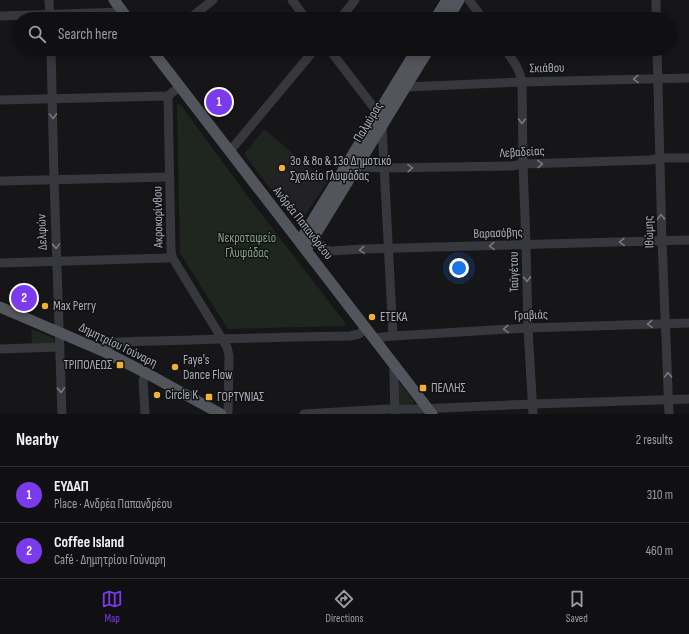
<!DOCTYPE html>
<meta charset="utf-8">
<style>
body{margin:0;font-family:"Sofia Sans Condensed",sans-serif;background:#19191b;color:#f1f3f6}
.you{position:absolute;left:459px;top:268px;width:14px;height:14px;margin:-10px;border:3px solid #fff;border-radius:50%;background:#1a73e8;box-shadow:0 0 0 6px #1a73e833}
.badge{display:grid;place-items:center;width:26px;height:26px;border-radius:50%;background:#7c3aed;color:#fff;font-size:13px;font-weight:700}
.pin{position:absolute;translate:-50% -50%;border:2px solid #fff;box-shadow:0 1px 4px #0006}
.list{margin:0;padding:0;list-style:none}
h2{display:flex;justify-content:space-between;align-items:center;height:52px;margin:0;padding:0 16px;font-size:17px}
h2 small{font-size:13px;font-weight:400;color:#9c9d9f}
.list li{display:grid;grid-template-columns:26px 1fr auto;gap:12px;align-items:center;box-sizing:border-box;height:56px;padding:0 16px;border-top:1px solid #303032}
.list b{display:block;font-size:15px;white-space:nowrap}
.list p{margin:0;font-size:13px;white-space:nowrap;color:#9c9d9f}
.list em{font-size:13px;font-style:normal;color:#9c9d9f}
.icon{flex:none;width:22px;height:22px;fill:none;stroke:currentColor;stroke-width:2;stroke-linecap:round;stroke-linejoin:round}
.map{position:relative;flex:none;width:689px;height:414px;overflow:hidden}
.search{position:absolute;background:#101012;box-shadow:0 2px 10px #0003;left:12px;right:12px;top:12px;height:44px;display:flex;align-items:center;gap:10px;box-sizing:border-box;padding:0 14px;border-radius:22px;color:#9c9d9f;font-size:15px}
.sheet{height:164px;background:#101012}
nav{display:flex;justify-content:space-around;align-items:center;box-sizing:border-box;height:56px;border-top:1px solid #303032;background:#101012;font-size:11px;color:#9c9d9f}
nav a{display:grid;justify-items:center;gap:2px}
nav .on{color:#7c3aed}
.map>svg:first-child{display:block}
.built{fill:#222225}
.green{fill:#1e261f}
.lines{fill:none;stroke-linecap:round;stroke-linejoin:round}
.minor{stroke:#37383d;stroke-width:9}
.major{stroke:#53555c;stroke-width:11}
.oneway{stroke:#757881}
.poi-dot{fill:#f2b134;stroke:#111113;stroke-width:1.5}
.labels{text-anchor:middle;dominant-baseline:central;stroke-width:3;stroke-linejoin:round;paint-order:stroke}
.street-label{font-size:13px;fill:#a8adb8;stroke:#111113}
.poi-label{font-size:13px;fill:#a8adb8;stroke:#111113;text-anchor:start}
.park-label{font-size:13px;fill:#7fa381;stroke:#111113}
</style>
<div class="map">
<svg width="689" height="414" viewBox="0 0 689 414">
<rect width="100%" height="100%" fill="#161618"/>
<path class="built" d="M264 129 327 182 304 217 289 214 244 154Z"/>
<g class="green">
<path d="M180 104 246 194 346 324 344 326 228 329 180 253 177 105Z"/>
<path d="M264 132 291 154 271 178 245 154Z"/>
<path d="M31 329 54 338V343H32Z"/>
<path d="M396 378 415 403 395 406Z"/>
</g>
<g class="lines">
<g class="minor">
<path d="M49 0 50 19"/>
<path d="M292 0 306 19"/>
<path d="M469 0 483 19"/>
<path d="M656 0V19"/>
<path d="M0 16 123 12"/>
<path d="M189 19 213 0"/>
<path d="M340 19 355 0"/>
<path d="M51 49 54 179 62 414"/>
<path d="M329 49 378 113 382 126 393 336"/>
<path d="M505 49C513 61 519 67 522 82L523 164 526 245 528 328 533 414"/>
<path d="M657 49 662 241 669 414"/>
<path d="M180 86 168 96 171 249 172 257 227 347 229 356 228 414"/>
<path d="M406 87 522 82 689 78"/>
<path d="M0 100 168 96"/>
<path d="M230 151 315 49"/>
<path d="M357 167 385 168 512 166 523 164 650 160 660 158H689"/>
<path d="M0 181 170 177"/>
<path d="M313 238 324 249 331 251 363 249 689 240"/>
<path d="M0 263 168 258 172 257"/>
<path d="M374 338 393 336 528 328 689 323"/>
<path d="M0 349 60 347"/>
<path d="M105 352C109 345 112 343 120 342 197 340 273 337 350 336L359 334 366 328"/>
<path d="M394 365V377L395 414"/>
<path d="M145 414 143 380 146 373"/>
<path d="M304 414 387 409H419L533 404 689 399"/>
</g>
<g class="major">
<path d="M114 0 128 19"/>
<path d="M435 19 447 0"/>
<path d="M448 19 459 0"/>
<path d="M151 49 432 414"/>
<path d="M300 241 417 49"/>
<path d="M306 250 429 49"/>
<path d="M0 307 105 352 146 373 221 414"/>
</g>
</g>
<defs><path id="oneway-chevron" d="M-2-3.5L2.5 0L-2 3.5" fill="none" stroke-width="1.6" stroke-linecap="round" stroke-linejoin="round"/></defs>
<g class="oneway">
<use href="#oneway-chevron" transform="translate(636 79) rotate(179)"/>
<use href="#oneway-chevron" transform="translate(53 116) rotate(89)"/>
<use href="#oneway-chevron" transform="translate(522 121) rotate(90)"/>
<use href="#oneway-chevron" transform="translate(540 164) rotate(-2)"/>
<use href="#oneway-chevron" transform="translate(410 168) rotate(-1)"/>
<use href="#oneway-chevron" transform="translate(661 217) rotate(-92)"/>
<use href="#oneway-chevron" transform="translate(622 242) rotate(178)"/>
<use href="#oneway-chevron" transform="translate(56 246) rotate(88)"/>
<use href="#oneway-chevron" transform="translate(492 246) rotate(178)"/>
<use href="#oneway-chevron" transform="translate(362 250) rotate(177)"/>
<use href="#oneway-chevron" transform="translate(527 279) rotate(89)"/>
<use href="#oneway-chevron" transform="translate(650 324) rotate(178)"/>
<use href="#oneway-chevron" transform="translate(506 329) rotate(177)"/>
<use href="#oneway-chevron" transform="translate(668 375) rotate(-92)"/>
<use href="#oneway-chevron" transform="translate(61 390) rotate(88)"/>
</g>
<g class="poi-dot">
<circle cx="282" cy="168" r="4"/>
<circle cx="45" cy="306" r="4"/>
<circle cx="372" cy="317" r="4"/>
<rect x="116" y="361" width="8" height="8" rx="2"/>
<circle cx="175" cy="367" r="4"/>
<rect x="419" y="384" width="8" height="8" rx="2"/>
<circle cx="157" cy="395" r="4"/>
<rect x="205" y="393" width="8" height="8" rx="2"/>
</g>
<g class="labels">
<g class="street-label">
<text transform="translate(547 68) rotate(-1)">Σκιάθου</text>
<text transform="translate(368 122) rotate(-59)">Παλμύρας</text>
<text transform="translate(522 152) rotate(-3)">Λεβαδείας</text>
<text transform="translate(158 217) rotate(-91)">Ακροκορίνθου</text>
<text transform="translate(303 223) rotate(52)">Ανδρέα Παπανδρέου</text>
<text transform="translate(42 232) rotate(-92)">Δελφών</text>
<text transform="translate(649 232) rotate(-92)">Ιθώμης</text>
<text transform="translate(498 233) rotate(-2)">Βαρασόβης</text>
<text transform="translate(514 272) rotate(-91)">Ταϋγέτου</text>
<text transform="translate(531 315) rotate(-2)">Γραβιάς</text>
<text transform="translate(118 345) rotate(26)">Δημητρίου Γούναρη</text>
</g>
<g class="poi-label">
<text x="290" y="161">3ο &amp; 8ο &amp; 13ο Δημοτικό<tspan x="290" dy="15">Σχολείο Γλυφάδας</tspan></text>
<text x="53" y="306">Max Perry</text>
<text x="380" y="317">ΕΤΕΚΑ</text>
<text x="183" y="360">Faye's<tspan x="183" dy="15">Dance Flow</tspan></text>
<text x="112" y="365" text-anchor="end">ΤΡΙΠΟΛΕΩΣ</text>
<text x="431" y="388">ΠΕΛΛΗΣ</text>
<text x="165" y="395">Circle K</text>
<text x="217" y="397">ΓΟΡΤΥΝΙΑΣ</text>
</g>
<g class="park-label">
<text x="247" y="238">Νεκροταφείο<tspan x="247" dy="15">Γλυφάδας</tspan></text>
</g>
</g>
</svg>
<div class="you"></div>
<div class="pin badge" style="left:219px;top:102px">1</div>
<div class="pin badge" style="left:24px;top:298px">2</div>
<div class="search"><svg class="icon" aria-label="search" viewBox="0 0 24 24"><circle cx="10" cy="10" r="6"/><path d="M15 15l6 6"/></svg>Search here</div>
</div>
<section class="sheet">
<h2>Nearby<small>2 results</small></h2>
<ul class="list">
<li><span class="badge">1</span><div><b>ΕΥΔΑΠ</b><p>Place · Ανδρέα Παπανδρέου</p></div><em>310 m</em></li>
<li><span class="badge">2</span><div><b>Coffee Island</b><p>Café · Δημητρίου Γούναρη</p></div><em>460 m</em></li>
</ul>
</section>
<nav>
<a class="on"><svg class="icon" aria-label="map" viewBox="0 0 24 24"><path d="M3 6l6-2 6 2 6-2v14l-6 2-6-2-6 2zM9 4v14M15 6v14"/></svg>Map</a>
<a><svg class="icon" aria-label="directions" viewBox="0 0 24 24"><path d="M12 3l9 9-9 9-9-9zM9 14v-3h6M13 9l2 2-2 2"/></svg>Directions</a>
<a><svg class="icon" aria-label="saved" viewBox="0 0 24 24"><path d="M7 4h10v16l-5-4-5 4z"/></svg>Saved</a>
</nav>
